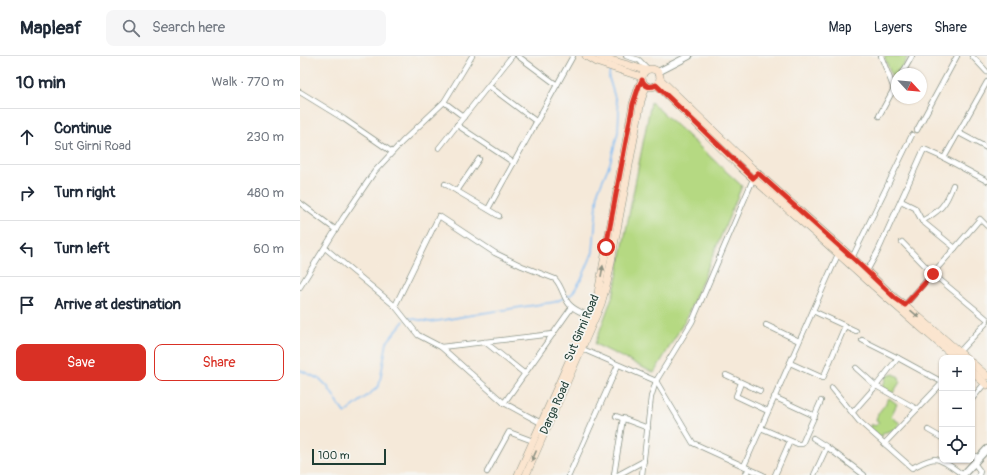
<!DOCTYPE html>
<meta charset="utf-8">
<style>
body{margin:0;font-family:Pangolin,sans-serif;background:#f6f6f7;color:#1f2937}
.controls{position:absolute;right:12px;bottom:12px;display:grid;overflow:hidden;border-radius:8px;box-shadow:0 1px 3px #0004}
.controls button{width:36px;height:36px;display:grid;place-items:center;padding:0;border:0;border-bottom:1px solid #e0e1e3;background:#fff;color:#1f2937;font:20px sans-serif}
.compass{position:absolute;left:591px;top:12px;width:36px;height:36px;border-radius:50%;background:#fff;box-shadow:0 1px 3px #0004;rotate:116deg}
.scale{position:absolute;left:12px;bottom:10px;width:74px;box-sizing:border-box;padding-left:4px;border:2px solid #1f3d34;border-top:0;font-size:11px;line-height:14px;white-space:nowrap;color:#1f3d34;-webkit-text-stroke:3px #f6f6f2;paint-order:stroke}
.stop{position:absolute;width:12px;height:12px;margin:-9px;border:3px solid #d93025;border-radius:50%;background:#fff}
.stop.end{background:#d93025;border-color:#fff;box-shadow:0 1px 4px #0008}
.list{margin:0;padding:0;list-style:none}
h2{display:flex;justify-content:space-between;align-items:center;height:52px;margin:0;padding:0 16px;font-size:17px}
h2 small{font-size:13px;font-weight:400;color:#747a83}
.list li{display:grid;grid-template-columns:26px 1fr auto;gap:12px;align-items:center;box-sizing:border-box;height:56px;padding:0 16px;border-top:1px solid #e0e1e3}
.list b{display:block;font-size:15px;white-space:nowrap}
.list p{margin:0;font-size:13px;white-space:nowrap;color:#747a83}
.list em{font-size:13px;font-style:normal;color:#747a83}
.actions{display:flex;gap:8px;padding:12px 16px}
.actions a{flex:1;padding:9px 0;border:1px solid #d93025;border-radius:8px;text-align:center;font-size:14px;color:#d93025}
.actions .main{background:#d93025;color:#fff}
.icon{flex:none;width:22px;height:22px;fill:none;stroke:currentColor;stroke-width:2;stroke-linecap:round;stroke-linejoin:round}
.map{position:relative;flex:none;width:687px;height:419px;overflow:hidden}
header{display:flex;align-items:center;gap:24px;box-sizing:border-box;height:56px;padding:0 20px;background:#fff;border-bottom:1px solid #e0e1e3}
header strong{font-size:19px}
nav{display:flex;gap:22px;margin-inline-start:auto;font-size:14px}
.search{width:280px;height:36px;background:#f6f6f7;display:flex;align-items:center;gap:10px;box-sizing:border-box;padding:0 14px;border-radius:8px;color:#747a83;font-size:15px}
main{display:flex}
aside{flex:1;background:#fff}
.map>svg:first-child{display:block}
.green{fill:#b5d982;stroke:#6a8b5b}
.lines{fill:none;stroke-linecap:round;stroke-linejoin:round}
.stream{stroke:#81bcf3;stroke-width:1.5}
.minor-casing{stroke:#8a9386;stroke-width:6}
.tertiary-casing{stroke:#8a9386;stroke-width:8}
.secondary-casing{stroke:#8a9386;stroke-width:8}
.minor{stroke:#fff;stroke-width:4.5}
.tertiary{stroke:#fff;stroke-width:6}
.secondary{stroke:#fbe5cf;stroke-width:7}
.oneway{fill:#8d9182}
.route{stroke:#d93025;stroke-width:5}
.labels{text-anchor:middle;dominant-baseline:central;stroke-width:3.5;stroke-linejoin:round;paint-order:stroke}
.street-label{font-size:12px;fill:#1f3d34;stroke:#f6f6f2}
</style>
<header>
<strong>Mapleaf</strong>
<div class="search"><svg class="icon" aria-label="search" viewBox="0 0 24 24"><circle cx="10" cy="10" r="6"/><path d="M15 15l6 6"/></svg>Search here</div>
<nav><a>Map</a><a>Layers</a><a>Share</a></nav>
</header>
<main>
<aside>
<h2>10 min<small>Walk · 770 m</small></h2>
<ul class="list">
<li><svg class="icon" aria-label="ahead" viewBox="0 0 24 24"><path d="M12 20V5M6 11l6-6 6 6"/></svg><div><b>Continue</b><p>Sut Girni Road</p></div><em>230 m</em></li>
<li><svg class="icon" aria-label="right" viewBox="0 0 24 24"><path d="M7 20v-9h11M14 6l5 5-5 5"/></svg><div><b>Turn right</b></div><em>480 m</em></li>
<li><svg class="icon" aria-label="left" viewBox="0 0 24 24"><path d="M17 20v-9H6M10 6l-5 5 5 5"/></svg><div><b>Turn left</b></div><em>60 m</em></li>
<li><svg class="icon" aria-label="arrive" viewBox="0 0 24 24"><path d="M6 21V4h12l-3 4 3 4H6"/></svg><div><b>Arrive at destination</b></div></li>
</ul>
<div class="actions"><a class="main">Save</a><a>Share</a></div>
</aside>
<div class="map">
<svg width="687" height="419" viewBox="0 0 687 419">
<rect width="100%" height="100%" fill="#f6f6f2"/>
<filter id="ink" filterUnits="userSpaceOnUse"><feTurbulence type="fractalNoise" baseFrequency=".025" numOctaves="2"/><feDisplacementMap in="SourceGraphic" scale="8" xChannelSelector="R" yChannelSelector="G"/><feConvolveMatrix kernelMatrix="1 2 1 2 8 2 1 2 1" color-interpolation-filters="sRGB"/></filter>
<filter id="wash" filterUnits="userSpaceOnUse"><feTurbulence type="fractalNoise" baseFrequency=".012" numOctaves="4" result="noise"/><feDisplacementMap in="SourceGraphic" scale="16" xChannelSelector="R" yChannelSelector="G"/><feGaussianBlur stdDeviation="0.9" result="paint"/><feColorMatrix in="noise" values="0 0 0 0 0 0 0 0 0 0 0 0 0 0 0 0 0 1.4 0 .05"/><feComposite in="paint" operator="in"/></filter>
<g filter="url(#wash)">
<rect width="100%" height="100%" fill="#f5e9d9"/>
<g class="green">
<path d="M584 0H608L599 18H597V21L594 26Z"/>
<path d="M351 46 442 130 386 263 354 317 295 288 314 236Z"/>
<path d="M594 318 599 321 600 326 593 337 582 332 587 320Z"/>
<path d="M589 342 597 348 591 360 594 363 600 367 596 373 583 377 582 381 573 376 569 372 571 368 575 370 579 366 576 364C578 354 585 351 589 342Z"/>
</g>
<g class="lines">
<g class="stream">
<path d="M107 263 109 262 130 266 144 264 183 257 255 246 272 238 282 222 293 196 298 135 310 107 318 76 319 55 309 22 310 12"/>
<path d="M0 314 21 324 28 331 43 355 45 357 72 336 79 330 87 286 104 265"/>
</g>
</g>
</g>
<g filter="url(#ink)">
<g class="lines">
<defs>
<g id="minor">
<path d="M218 0 257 29"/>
<path d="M326 0 339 4 348 13"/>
<path d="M581 0 594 33"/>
<path d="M672 0 687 16"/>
<path d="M602 18 612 0"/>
<path d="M189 30 237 66"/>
<path d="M0 36 44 63 92 96"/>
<path d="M144 46 164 61"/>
<path d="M579 60 597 27"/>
<path d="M157 69 214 107"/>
<path d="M617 74 657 0"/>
<path d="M659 77 687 92"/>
<path d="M139 92 212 0"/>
<path d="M644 102 687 26"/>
<path d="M145 128 199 160"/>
<path d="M157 135 179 103"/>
<path d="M601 145 615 152 622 165 655 192"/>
<path d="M0 147 36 174"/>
<path d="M188 153 273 0"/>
<path d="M622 165C640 155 646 149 653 129"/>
<path d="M602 186 633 218 687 263"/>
<path d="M25 192 95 250 118 279 141 291 204 347 241 367"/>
<path d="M552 202 612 79"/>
<path d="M567 215 578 195 624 93 644 102 687 125"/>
<path d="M0 231 43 162 75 115 102 86 144 46 172 0"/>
<path d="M605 249 655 192 680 163 687 170"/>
<path d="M95 250 139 160 195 197 222 210 255 223C262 230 263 241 269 248 275 255 284 257 291 261"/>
<path d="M513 255 556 275"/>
<path d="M466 269 499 285"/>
<path d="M562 284 598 302 642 326"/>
<path d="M185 286 225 318"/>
<path d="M141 291 253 278"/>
<path d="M280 292 356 325 393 387 463 419"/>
<path d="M659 296 687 266"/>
<path d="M490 307 523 322 545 270"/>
<path d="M556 312 576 330 617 353"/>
<path d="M426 319 460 335"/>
<path d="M441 327 436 340 468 355"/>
<path d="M532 332 559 365 612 412C618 409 628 403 635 403 644 404 656 414 663 419"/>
<path d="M474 341 515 360"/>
<path d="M672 343 685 327"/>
<path d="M204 347 272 251"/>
<path d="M552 357 576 330 598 302"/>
<path d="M316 360 348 372"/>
<path d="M461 372 498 388H502L521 345"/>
<path d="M628 374 642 382"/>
<path d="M513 382 527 391 564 419"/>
<path d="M584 388 642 327"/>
<path d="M672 398 679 402"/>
<path d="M674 407 680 415 679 419"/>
<path d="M444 410 539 196"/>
<path d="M187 416 209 376 233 385"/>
<path d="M269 419 318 309"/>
<path d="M314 419 323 362"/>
<path d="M318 419 344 405"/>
<path d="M342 419 351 341 356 325 392 266 454 121"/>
<path d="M445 419 449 413"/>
<path d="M475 419 490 385"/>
<path d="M514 419 527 391"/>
</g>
<g id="tertiary">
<path d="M358 16 389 0"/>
<path d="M663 419 687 393"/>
</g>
<g id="secondary">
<path d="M286 0 296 6 342 21"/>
<path d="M299 0 304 2 345 14"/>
<circle cx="351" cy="22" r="9"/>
<path d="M360 23 452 112 556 205 595 242 605 249 666 302"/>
<path d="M357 29 440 111 525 186 587 242 656 302"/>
<path d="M672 307 687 320"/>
<path d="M672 316 687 329"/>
<path d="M218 419 296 245 298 237 333 48 339 30 342 24"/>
<path d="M226 419 301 248 307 227 341 45 346 30"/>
</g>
</defs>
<use href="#minor" class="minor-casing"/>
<use href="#tertiary" class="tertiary-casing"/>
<use href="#secondary" class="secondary-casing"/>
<use href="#minor" class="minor"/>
<use href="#tertiary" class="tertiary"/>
<use href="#secondary" class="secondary"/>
</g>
<defs><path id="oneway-solid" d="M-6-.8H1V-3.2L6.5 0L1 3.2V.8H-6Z"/></defs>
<g class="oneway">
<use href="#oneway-solid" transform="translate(302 215) rotate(-80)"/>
<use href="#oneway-solid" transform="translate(615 258) rotate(41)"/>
<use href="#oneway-solid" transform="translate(234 400) rotate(114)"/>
</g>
</g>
<g class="lines" filter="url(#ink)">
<path class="route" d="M306 191 333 48 339 30 342 24C345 31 350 32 356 29L453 122 458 117 556 205 595 242 605 249 633 218"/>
</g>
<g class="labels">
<g class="street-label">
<text transform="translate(282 272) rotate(-67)">Sut Girni Road</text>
<text transform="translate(255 352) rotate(-66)">Darga Road</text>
</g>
</g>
</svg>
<div class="controls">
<button>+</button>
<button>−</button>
<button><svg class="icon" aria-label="locate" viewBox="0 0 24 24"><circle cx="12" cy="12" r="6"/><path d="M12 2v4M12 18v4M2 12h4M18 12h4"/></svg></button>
</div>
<svg class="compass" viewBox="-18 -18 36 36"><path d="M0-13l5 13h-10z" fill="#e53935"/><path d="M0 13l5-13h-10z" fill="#747a83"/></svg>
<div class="scale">100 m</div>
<div class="stop" style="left:306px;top:191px"></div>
<div class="stop end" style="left:633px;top:218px"></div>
</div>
</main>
